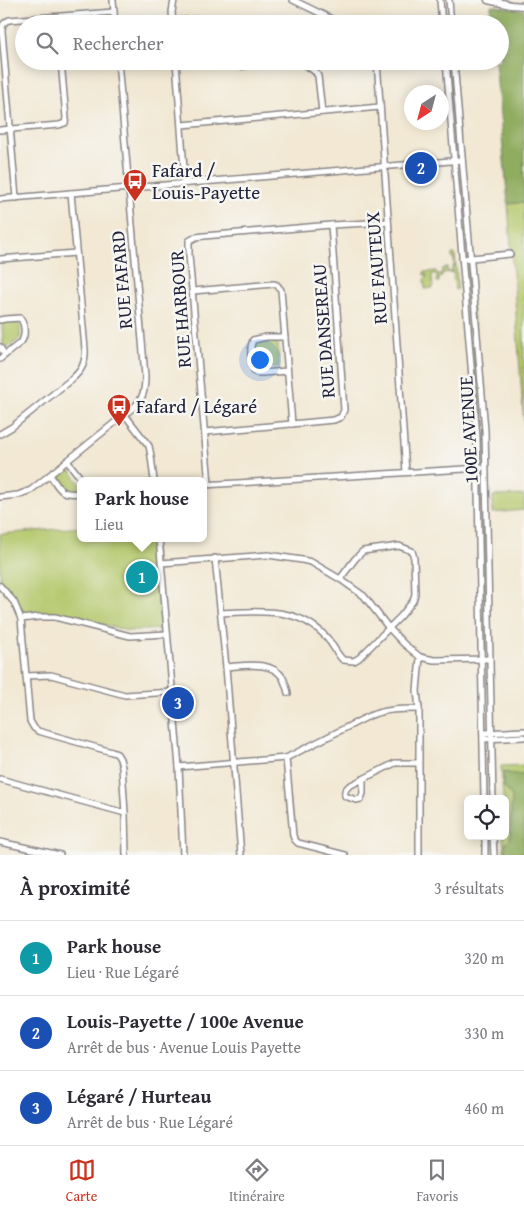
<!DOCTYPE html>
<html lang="fr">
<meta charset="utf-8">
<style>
body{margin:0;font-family:"Gentium Book Plus",serif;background:#f7f7f7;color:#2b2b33}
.controls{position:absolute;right:15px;bottom:15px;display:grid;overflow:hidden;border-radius:8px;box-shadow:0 2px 12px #0003}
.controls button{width:45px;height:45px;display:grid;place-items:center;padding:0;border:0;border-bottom:1px solid #e1e1e2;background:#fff;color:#2b2b33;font:25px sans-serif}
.compass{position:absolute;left:404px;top:85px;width:45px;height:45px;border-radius:50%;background:#fff;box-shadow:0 2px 12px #0003;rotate:216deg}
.you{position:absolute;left:259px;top:359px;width:18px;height:18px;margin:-12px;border:4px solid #fff;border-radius:50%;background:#1a73e8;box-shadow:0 0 0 8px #1a73e833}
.badge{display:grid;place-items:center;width:32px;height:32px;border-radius:50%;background:#c8321e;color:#fff;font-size:16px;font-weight:700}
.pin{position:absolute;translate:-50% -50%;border:2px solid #fff;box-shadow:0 1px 5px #0006}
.popup{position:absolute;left:77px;top:477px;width:130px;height:65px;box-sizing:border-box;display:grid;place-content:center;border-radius:8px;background:#fff;filter:drop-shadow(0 1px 4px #0005);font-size:16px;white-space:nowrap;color:#7c7c81}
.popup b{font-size:19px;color:#2b2b33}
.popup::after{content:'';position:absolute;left:50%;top:100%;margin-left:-10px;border:10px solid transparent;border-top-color:#fff}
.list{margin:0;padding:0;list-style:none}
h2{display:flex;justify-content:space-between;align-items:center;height:65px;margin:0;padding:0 20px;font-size:21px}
h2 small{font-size:16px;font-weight:400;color:#7c7c81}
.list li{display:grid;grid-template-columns:32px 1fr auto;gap:15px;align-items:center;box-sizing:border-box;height:75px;padding:0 20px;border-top:1px solid #e1e1e2}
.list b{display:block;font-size:19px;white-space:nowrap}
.list p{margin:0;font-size:16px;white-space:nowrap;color:#7c7c81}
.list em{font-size:16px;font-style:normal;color:#7c7c81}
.icon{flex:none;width:28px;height:28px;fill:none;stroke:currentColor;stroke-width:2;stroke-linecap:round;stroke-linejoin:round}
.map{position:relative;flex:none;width:524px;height:855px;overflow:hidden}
.search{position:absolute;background:#fff;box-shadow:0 2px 12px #0003;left:15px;right:15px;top:15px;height:55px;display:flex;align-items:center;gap:12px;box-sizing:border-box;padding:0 18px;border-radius:28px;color:#7c7c81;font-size:19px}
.sheet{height:290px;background:#fff}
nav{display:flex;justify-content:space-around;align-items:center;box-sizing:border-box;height:70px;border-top:1px solid #e1e1e2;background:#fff;font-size:14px;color:#7c7c81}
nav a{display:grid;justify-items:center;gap:2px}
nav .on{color:#c8321e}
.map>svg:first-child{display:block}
.green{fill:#b4c76a;stroke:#6b7452}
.forest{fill:#8fac5e;stroke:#58674c}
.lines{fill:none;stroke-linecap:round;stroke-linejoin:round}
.minor-casing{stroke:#8a8587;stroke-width:8}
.major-casing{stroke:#8a8587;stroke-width:9}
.minor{stroke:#fff;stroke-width:5}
.major{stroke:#fff;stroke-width:6}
.labels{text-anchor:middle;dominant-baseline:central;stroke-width:5;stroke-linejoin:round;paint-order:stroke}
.poi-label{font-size:19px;fill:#22223b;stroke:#f6f6f2;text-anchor:start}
.street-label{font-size:19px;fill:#22223b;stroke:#f6f6f2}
</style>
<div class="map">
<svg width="524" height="855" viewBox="0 0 524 855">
<rect width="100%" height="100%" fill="#f6f6f2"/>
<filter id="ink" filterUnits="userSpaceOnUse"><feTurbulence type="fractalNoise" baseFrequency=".02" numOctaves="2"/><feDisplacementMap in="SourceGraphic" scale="10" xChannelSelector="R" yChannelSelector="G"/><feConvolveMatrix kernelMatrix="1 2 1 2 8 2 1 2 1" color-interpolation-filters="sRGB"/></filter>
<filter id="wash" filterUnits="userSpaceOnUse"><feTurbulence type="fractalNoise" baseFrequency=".0096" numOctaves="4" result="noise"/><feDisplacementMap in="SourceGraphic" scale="20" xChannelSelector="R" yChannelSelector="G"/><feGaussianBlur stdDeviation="1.12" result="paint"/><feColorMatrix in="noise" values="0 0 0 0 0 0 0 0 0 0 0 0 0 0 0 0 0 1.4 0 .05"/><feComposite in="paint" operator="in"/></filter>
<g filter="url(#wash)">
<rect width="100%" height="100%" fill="#f2e8d3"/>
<g class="green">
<path d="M448 61H451L452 68 459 148H456Z"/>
<path d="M524 202V425L508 204Z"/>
<path d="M452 254H455L458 289 455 290 453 272 442 273V277L439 278V282H437V274H432L433 288 425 289 424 279 426 278 427 275H424V272L436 271 437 274 442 273V269H445V267H447L448 272H452V267H454V258H452Z"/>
<path d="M469 267 482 422 483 460H480L478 420 466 275V268Z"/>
<path d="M14 321C21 323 21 331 20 338L15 343 13 342 14 343 10 347H6L3 343 2 325 5 322Z"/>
<path d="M278 342 279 367 257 368 255 343Z"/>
<path d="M66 470 71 471 80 484 81 486 78 489 66 490 58 481 59 475Z"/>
<path d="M524 495V510L493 513V496Z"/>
<path d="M481 499H482L485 523 488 651H484Z"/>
<path d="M81 527V538H153L160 621 162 627 161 629 128 631 68 615 55 612 24 613 15 597 0 581V534Z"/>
<path d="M524 765V855H504L503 836H505V799H503L501 766Z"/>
</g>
<g class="forest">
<path d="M491 5 524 10V202L508 204 495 61H500V24H492Z"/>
<path d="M503 772 520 775 524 774V853L521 855H506L505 844 510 839 512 796 504 787Z"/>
</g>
</g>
<g filter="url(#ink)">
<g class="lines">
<defs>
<g id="minor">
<path d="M113 0 115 24"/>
<path d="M293 0 342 24"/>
<path d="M440 0 442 24"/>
<path d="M449 0 451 24"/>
<path d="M173 21 206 19 221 24"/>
<path d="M173 24 172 12 174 0"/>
<path d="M176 61 185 183"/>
<path d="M232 61C237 69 249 67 255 61"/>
<path d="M296 61C304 65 314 68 318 76L322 112"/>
<path d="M377 61 406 472"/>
<path d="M446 61 477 438 484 799"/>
<path d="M454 61 485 430 493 799"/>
<path d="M182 125 380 107"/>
<path d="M0 130 59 125 65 123 66 118 61 61"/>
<path d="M16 198 2 31C2 26 3 22 9 20L114 12"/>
<path d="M0 199 462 160"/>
<path d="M0 259 76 253"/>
<path d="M462 259 510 254"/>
<path d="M193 291 274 284 277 285 281 290 292 424"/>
<path d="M0 320 5 319 20 318C25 324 26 336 21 342L0 359"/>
<path d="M285 337H266L253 340C249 348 251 367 256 373H262L287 371"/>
<path d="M0 347 5 355"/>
<path d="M125 415 149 446 151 456 154 481"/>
<path d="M205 432 334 420 341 417 344 410 331 225"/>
<path d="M0 434 12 427 73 378C82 370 86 362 85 349L71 193"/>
<path d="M67 461 83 481"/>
<path d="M50 475C61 491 60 495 81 493"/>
<path d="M209 484 189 255V241L196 237 204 236 331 225 388 222"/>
<path d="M203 485 481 468"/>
<path d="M0 497 18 495 31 490 134 407C144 398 145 389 145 376L118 61"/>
<path d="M159 538 179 767 183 855"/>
<path d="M215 558 226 667 241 855"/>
<path d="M161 563 268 555 302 560 311 562 340 579 364 596 388 627 404 644 420 657 434 660 490 659"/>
<path d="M0 586 14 602 21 619 30 721 34 728 38 731 112 752 117 754 120 759 122 767 125 813 126 855"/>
<path d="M221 613C259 611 299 606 327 638 333 645 336 653 343 660L354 661 359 658 401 616 413 601 415 594 414 558 412 551 399 546 363 551 355 559 340 579"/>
<path d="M21 619 39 617H55L130 636 167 634"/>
<path d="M226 667C243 666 272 660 283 678 285 683 287 688 288 693"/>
<path d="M26 676 51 675 125 695 172 692"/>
<path d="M483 733 524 731"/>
<path d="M483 739 524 737"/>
<path d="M286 758 293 836 295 840 298 843 345 855"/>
<path d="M179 767 286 758 369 716C386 709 400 709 419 709"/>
<path d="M0 779 125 813"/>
<path d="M363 779V793L361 799 356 800 345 796C344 791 345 790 349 786L395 763H418"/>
<path d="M485 836V855"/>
<path d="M493 836 494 855"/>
<path d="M0 842 60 855"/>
<path d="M419 855V709L417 691 420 657"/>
</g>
<path id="major" d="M488 0 511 5 524 6"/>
</defs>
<use href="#minor" class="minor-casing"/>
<use href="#major" class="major-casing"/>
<use href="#minor" class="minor"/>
<use href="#major" class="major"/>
</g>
</g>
<defs>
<symbol id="bus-pin" viewBox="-11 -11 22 30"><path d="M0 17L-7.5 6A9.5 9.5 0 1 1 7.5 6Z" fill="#c8321e" stroke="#f6f6f2"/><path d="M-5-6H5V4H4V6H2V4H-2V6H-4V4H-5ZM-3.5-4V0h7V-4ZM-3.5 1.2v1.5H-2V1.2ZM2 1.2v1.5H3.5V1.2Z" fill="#fff"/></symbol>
</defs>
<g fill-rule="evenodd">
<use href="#bus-pin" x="121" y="167" width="28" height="38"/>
<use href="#bus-pin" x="105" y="392" width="28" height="38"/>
</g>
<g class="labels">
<g class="poi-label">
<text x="152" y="170">Fafard /<tspan x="152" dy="22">Louis-Payette</tspan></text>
<text x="136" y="406">Fafard / Légaré</text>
</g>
<g class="street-label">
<text transform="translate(376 268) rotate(-94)">RUE FAUTEUX</text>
<text transform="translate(121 280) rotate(-95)">RUE FAFARD</text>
<text transform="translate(180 309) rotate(-94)">RUE HARBOUR</text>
<text transform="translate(323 331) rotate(-94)">RUE DANSEREAU</text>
<text transform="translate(468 430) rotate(-93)">100E AVENUE</text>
</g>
</g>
</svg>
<div class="controls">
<button><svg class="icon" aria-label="locate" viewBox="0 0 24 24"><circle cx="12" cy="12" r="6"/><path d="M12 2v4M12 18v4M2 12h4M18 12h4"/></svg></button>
</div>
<svg class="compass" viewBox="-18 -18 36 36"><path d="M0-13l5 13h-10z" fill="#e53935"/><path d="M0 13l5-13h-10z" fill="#7c7c81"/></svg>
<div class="you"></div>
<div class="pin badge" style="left:142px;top:577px;background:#0f9aa8">1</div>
<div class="popup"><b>Park house</b>Lieu</div>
<div class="pin badge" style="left:421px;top:168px;background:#1a4fb4">2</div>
<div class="pin badge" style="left:178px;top:703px;background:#1a4fb4">3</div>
<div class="search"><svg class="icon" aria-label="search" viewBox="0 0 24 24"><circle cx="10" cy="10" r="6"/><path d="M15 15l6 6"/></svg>Rechercher</div>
</div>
<section class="sheet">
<h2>À proximité<small>3 résultats</small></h2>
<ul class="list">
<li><span class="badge" style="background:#0f9aa8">1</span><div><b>Park house</b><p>Lieu · Rue Légaré</p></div><em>320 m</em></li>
<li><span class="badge" style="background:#1a4fb4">2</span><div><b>Louis-Payette / 100e Avenue</b><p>Arrêt de bus · Avenue Louis Payette</p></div><em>330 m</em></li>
<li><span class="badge" style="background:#1a4fb4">3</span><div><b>Légaré / Hurteau</b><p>Arrêt de bus · Rue Légaré</p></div><em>460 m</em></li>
</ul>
</section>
<nav>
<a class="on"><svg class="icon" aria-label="map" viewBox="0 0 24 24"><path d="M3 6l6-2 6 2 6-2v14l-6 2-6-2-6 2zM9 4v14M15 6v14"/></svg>Carte</a>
<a><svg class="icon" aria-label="directions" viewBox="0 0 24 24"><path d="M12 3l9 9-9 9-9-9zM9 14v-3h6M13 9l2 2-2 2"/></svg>Itinéraire</a>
<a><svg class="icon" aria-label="saved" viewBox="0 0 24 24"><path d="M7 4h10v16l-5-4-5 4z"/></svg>Favoris</a>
</nav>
